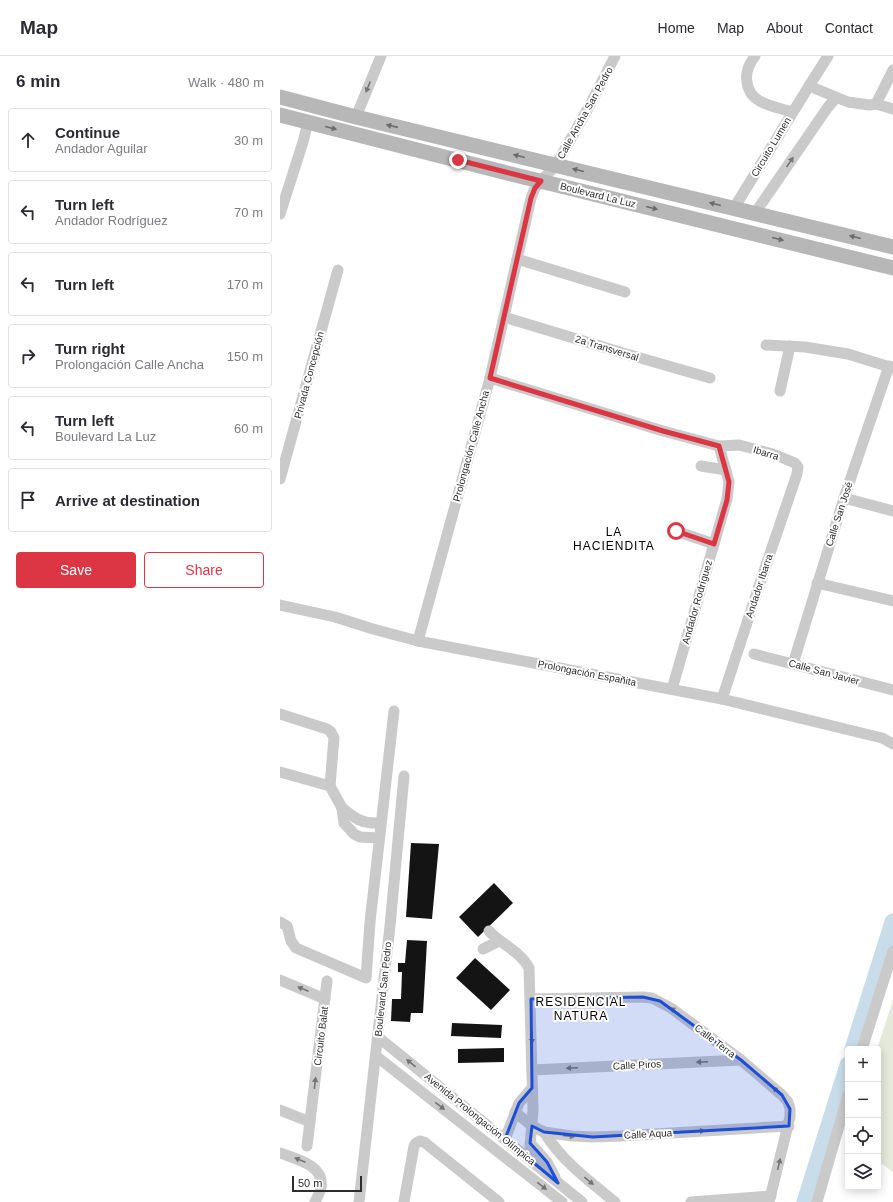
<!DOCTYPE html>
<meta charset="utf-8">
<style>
body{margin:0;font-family:Helvetica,sans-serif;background:#f7f7f7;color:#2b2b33}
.controls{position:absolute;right:12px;bottom:12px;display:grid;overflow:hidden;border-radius:4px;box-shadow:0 2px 10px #0003}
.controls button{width:36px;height:36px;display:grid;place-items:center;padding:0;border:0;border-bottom:1px solid #e1e1e2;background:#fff;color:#2b2b33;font:20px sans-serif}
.scale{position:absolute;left:12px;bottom:10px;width:70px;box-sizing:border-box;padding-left:4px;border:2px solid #2d2d2d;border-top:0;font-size:11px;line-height:14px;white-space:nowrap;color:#2d2d2d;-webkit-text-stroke:3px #fff;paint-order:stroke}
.stop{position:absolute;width:12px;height:12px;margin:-9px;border:3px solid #dc3644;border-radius:50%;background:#fff}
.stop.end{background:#dc3644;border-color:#fff;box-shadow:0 1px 4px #0008}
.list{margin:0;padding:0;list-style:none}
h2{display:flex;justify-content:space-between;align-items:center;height:52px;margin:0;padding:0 16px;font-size:17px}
h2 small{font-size:13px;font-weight:400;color:#7c7c81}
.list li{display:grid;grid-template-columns:26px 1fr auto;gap:12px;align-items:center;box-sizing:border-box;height:64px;margin:0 8px 8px;padding:0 8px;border:1px solid #e1e1e2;border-radius:4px}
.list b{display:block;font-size:15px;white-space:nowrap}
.list p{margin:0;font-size:13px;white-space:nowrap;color:#7c7c81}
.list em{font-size:13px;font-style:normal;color:#7c7c81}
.actions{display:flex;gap:8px;padding:12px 16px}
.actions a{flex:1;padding:9px 0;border:1px solid #dc3644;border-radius:4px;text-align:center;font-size:14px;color:#dc3644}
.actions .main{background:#dc3644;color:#fff}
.icon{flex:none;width:22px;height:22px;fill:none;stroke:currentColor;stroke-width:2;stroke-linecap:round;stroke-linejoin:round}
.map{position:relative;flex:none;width:613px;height:1146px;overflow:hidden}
header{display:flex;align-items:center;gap:24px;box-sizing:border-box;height:56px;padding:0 20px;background:#fff;border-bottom:1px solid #e1e1e2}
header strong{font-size:19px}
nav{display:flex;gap:22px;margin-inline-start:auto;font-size:14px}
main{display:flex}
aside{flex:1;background:#fff}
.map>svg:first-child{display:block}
.green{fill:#e3eadb}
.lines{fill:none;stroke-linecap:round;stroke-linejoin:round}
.river{stroke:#c8dce9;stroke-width:17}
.building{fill:#141414}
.minor{stroke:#cacaca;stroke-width:11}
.secondary{stroke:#b7b7b7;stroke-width:15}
.oneway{fill:#747474}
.oneway2{fill:#6b6b6b}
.route{stroke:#dc3644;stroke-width:5}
.marked{fill:#1d4ed8;fill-opacity:0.2;stroke:#1d4ed8;stroke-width:3;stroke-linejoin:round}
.labels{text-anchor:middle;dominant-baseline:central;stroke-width:4;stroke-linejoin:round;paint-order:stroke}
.street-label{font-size:10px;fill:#2d2d2d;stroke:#fff}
.quarter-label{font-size:12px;letter-spacing:1px;fill:#000;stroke:#fff}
</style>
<header>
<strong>Map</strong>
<nav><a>Home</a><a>Map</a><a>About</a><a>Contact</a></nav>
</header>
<main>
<aside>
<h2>6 min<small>Walk · 480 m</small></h2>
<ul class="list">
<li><svg class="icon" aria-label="ahead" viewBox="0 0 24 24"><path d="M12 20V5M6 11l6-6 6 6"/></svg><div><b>Continue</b><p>Andador Aguilar</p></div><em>30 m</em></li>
<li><svg class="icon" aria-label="left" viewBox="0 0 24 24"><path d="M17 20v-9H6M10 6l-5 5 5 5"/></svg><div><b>Turn left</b><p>Andador Rodríguez</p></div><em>70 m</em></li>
<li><svg class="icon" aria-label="left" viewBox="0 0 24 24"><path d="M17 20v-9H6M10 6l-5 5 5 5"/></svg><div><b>Turn left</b></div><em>170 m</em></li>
<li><svg class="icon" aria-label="right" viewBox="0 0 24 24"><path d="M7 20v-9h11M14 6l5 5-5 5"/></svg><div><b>Turn right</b><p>Prolongación Calle Ancha</p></div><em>150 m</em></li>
<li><svg class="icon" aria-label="left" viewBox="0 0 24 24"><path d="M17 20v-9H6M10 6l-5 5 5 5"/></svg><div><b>Turn left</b><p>Boulevard La Luz</p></div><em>60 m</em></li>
<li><svg class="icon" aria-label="arrive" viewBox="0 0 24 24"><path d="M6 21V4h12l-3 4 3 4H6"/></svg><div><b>Arrive at destination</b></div></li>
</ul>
<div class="actions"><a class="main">Save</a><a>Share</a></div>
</aside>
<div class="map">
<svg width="613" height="1146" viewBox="0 0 613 1146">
<rect width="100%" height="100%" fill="#fff"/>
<path class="green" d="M613 944V1116L598 1105 597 993Z"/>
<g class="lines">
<g class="river">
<path d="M573 993 613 866"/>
<path d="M525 1146 568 1009"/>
</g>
</g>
<g class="building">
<path d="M131 787 159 788 152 863 126 861Z"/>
<path d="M214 827 233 847 198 881 179 861Z"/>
<path d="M127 884 147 885 143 957H131L130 966 111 965 112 943H121L122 916H118V907H125Z"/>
<path d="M195 902 230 934 211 954 176 922Z"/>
<path d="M172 967 222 969 221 982 171 980Z"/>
<path d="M224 992V1006L178 1007V993Z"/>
</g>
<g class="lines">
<g class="minor">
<path d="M475 0C469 8 465 16 467 26 469 48 494 50 512 56"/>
<path d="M529 30 568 46 589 49 596 48 613 53"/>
<path d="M596 48 613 14"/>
<path d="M76 61 101 0"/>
<path d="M454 152 529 30 548 0"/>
<path d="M475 157 548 51 556 42"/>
<path d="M0 158 23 86 28 66"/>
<path d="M237 203 345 236"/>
<path d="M224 261 343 297 430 322"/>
<path d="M486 289 525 291 568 298 613 312"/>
<path d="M210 322 383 375 439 390 459 389 493 398 515 407 518 411 517 418 482 521 442 643"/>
<path d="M500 335 510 290"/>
<path d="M421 410 446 414"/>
<path d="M0 423 58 214"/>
<path d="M564 442 613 455"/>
<path d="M396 475 434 488"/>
<path d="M537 527 613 545"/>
<path d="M0 549 55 561 93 573 138 585 442 643 602 682 613 688"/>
<path d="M138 585 210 322 251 142 255 132 261 125 276 109 310 49 335 0"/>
<path d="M474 598 613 634"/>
<path d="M513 608 564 442 609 310"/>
<path d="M392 633 447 443 449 426 439 390"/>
<path d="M0 658 47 673 51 676 54 682 50 730 62 752 64 767 74 778 80 781 99 782"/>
<path d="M0 716 50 730"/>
<path d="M62 752C76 763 82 768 100 767"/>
<path d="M0 866 7 870 11 885 16 892 86 922 90 866 114 655"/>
<path d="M209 875C221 888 241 896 249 912L253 1054 249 1103"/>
<path d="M203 893 219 885"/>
<path d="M0 924 45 943"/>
<path d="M251 943 363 941 372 942 391 952 461 1004 502 1039 508 1046 510 1053V1061L489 1146"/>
<path d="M98 981 302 1146"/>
<path d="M582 993 613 895"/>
<path d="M96 1000 282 1146"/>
<path d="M252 1014 461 1004"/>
<path d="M0 1054 30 1066"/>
<path d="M235 1056 252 1070 264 1076 292 1080 313 1081 341 1080 509 1070"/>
<path d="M264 1076C282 1105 309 1125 335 1146"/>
<path d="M225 1083 239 1047 252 1032"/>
<path d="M250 1087 267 1106 275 1121"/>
<path d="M27 1090 47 925"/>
<path d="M0 1097C16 1103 45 1109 41 1132 40 1136 37 1142 35 1146"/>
<path d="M79 1146 110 870 124 720"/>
<path d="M124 1146 134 1090 136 1087 140 1085 144 1086 219 1146"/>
<path d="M411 1146 491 1140"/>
<path d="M537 1146 568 1039"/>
</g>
<g class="secondary">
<path d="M0 41 76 61 613 191"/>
<path d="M0 59 231 118 293 133 613 212"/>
</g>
</g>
<defs><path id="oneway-solid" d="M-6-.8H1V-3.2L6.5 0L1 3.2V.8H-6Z"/></defs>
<g class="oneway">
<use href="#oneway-solid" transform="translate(88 31) rotate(112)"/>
<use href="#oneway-solid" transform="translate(510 106) rotate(-56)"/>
<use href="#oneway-solid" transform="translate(23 933) rotate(-157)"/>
<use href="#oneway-solid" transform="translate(395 955) rotate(-144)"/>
<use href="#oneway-solid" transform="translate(252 982) rotate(89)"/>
<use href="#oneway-solid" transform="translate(422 1006) rotate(177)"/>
<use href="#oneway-solid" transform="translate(131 1007) rotate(-141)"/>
<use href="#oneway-solid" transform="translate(292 1012) rotate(177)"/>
<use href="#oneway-solid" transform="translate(35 1027) rotate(-83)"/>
<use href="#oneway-solid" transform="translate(497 1035) rotate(-139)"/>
<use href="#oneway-solid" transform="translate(160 1050) rotate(38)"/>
<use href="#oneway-solid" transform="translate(419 1075) rotate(-3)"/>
<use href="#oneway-solid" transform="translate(289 1080) rotate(6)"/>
<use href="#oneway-solid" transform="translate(20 1104) rotate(-158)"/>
<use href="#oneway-solid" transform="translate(499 1108) rotate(-76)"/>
<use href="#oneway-solid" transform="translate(309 1125) rotate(39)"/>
<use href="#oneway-solid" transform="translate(262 1130) rotate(38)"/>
</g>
<g class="oneway2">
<use href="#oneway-solid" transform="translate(112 70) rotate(-167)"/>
<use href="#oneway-solid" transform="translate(51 72) rotate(14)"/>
<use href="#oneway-solid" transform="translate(239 100) rotate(-166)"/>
<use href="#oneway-solid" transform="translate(298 114) rotate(-166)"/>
<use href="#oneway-solid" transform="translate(435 148) rotate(-166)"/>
<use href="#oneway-solid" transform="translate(372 152) rotate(14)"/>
<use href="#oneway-solid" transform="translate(575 181) rotate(-166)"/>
<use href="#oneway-solid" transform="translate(498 183) rotate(14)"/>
</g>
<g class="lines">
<path class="route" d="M178 104 261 125 255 132 251 142 210 322 383 375 439 390 449 426 447 444 434 488 396 475"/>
</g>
<path class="marked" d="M363 941 380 945 461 1004 502 1039 510 1053 509 1070 313 1081 264 1076 252 1070 250 1087 267 1106 278 1127 225 1083 239 1047 252 1032 251 943Z"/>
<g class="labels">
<g class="street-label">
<text transform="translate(305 57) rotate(-61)">Calle Ancha San Pedro</text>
<text transform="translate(491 91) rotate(-59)">Circuito Lumen</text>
<text transform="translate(318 139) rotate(14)">Boulevard La Luz</text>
<text transform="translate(327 292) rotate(17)">2a Transversal</text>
<text transform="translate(29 319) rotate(-75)">Privada Concepción</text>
<text transform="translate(191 390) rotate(-75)">Prolongación Calle Ancha</text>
<text transform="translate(486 397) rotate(17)">Ibarra</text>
<text transform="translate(559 458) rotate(-72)">Calle San José</text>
<text transform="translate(479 530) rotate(-72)">Andador Ibarra</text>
<text transform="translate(417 546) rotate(-74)">Andador Rodríguez</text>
<text transform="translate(544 616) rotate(15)">Calle San Javier</text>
<text transform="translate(307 617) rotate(11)">Prolongación Españita</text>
<text transform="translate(103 933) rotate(-84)">Boulevard San Pedro</text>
<text transform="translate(41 980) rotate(-83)">Circuito Balat</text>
<text transform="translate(435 985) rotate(37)">Calle Terra</text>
<text transform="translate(357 1009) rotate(-3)">Calle Piros</text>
<text transform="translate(200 1063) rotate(39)">Avenida Prolongación Olímpica</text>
<text transform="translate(368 1078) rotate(-3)">Calle Aqua</text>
</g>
<g class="quarter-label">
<text x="334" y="476">LA<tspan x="334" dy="14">HACIENDITA</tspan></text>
<text x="301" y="946">RESIDENCIAL<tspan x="301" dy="14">NATURA</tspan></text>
</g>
</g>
</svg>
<div class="controls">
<button>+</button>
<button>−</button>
<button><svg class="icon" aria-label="locate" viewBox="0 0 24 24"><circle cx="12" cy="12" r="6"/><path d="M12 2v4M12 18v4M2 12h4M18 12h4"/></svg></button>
<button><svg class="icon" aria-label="layers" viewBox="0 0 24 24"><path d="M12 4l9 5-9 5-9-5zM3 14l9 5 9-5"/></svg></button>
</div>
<div class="scale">50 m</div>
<div class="stop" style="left:396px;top:475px"></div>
<div class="stop end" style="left:178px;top:104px"></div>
</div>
</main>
